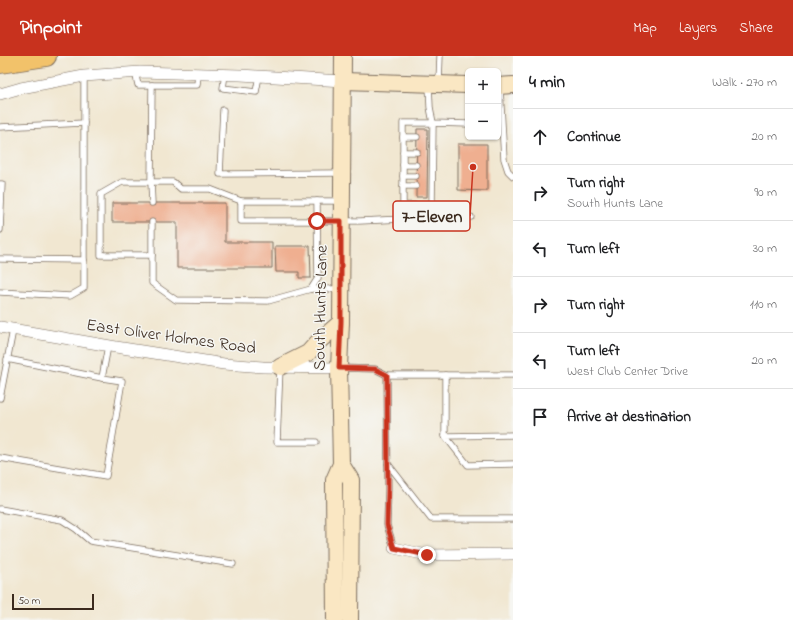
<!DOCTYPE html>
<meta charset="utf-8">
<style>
body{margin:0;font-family:"Indie Flower",sans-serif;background:#f6f6f6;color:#202124}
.controls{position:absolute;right:12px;top:12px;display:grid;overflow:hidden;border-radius:6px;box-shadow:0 1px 3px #0004}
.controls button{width:36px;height:36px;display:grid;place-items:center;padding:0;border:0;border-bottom:1px solid #e0e0e0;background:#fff;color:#202124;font:20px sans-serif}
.scale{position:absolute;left:12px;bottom:10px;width:82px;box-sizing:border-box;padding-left:4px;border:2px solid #3b2a1e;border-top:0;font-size:11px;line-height:14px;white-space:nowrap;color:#3b2a1e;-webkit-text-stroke:3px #f6f6f2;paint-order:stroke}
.stop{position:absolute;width:12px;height:12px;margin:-9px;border:3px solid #c8321e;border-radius:50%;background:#fff}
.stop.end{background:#c8321e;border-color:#fff;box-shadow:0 1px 4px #0008}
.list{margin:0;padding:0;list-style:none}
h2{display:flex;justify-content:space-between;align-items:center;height:52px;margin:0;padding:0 16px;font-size:17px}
h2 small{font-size:13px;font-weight:400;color:#757577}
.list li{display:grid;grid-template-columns:26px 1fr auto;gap:12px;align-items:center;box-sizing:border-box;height:56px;padding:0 16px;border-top:1px solid #e0e0e0}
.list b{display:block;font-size:15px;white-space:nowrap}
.list p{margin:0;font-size:13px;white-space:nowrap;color:#757577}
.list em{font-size:13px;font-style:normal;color:#757577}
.icon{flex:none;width:22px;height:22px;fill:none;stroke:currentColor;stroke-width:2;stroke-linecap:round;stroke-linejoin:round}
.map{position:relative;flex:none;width:513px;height:564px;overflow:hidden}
header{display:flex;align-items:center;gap:24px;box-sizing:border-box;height:56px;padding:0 20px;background:#c8321e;color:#fff}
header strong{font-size:19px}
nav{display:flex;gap:22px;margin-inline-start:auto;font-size:14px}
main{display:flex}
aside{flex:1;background:#fff}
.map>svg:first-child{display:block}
.building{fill:#efaf90}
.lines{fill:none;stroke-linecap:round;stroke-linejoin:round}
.lane-casing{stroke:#7b6c5d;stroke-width:7}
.street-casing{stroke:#7b6c5d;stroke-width:12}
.secondary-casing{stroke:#7b6c5d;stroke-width:18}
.highway-casing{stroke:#7b6c5d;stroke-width:22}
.lane{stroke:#fff;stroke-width:5.5}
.street{stroke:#fff;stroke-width:11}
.secondary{stroke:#fae7c3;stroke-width:16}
.highway{stroke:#f2c26a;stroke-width:20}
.route{stroke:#c8321e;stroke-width:5}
.labels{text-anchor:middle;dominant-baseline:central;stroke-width:3;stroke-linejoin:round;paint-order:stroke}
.street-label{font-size:17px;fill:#3b2a1e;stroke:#f6f6f2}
.leader{fill:none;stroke:#c8321e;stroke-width:1.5}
.callout-dot{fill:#c8321e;stroke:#f6f6f2;stroke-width:1.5}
.callout{fill:#f6f6f2;stroke:#c8321e;stroke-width:1.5}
.callout-label{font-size:18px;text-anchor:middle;font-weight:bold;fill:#3b2a1e}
</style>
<header>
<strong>Pinpoint</strong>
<nav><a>Map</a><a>Layers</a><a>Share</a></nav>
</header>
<main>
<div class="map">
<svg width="513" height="564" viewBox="0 0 513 564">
<rect width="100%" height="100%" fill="#f6f6f2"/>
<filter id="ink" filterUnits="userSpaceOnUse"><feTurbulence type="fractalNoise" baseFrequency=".025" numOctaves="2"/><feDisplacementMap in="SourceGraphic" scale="8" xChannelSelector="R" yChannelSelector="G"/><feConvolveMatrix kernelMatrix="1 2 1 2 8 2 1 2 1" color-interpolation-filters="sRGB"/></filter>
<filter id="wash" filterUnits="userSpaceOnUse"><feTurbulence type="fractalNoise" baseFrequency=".012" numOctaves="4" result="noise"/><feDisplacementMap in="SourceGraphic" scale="16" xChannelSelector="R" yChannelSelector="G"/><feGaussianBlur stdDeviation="0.9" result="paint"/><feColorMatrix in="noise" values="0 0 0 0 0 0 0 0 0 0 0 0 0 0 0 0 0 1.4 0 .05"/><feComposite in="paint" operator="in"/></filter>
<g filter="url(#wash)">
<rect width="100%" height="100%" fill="#f1e7d1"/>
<g id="blocks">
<g class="building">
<path d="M417 73H428L427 141H416Z"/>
<path d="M458 88H487V135L458 134Z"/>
<path d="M112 147H225V186H272V212H177V166H112Z"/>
<path d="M275 190H310L311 222H299V216H276Z"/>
</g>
</g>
</g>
<g filter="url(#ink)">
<use href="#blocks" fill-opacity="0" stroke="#7b6c5d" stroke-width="1"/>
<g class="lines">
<defs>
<g id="lane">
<path d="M135 16 138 29H197L198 18"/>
<path d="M225 18 223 32 256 36 259 20"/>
<path d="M439 26 440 0"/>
<path d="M429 28 430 51 433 67H403V149L432 150 433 67 468 68"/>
<path d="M152 29 151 126H122L101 138V199H152V227L176 244 268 245 311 233H340"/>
<path d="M500 32 504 103 508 115 513 120"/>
<path d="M223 54 220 118 340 117"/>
<path d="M0 71 84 67"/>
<path d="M403 81H417"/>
<path d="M403 96H417"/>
<path d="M403 109H416"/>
<path d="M403 120H416"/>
<path d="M0 128H2L0 174"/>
<path d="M403 130H416"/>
<path d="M241 145V165H360L403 163H432V150"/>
<path d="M152 147 151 126H173L181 133H210L241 145H341"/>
<path d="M403 149V163"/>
<path d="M432 163 471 161"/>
<path d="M152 166V199"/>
<path d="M0 203 84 204"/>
<path d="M311 233 318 222 317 145"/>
<path d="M0 236 70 240 84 232V20"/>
<path d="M7 303 102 322"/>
<path d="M280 311 277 386H316"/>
<path d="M340 312 375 313 387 319H513"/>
<path d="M387 319 388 433 387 469 394 492"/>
<path d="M445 319V380"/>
<path d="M0 342 13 274"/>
<path d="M513 379 445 380 468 409 513 408"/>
<path d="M0 402 106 420 122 325 102 322 108 290"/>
<path d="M388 408 431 463H513"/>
<path d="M0 453 62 464 76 473 90 485 233 508"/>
</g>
<g id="street">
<path d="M0 38 21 32 84 20 140 16 240 19 343 25"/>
<path d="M0 271 116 291 224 308 263 311 339 312"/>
<path d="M394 492 427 499 513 498"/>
</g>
<g id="secondary">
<path d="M343 25 468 29"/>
<path d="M498 30 513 29"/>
<path d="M280 311 308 297 318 286 341 266"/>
<path d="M341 408 351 424 350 564"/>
<path d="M335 564 334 424 341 408 339 312 341 266 343 0"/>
</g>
<path id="highway" d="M0 7 46 0"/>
</defs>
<use href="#lane" class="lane-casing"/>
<use href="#street" class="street-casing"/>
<use href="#secondary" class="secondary-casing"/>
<use href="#highway" class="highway-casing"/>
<use href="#lane" class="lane"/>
<use href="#street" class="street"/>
<use href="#secondary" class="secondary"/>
<use href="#highway" class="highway"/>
</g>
</g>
<g class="lines" filter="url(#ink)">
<path class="route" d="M317 165H341V266L339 312 375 313 387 319 388 433 387 469 394 492 427 499"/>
</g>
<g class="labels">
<g class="street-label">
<text transform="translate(321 252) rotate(-89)">South Hunts Lane</text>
<text transform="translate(171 281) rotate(8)">East Oliver Holmes Road</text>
</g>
</g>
<path class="leader" d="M473 111L470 160"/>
<circle class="callout-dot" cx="473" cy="111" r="4"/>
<rect class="callout" x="393" y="145" width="77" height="30" rx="4"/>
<g class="callout-label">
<text x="432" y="166">7-Eleven</text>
</g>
</svg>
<div class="controls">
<button>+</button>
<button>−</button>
</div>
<div class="scale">50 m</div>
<div class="stop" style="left:317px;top:165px"></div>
<div class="stop end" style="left:427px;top:499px"></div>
</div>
<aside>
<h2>4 min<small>Walk · 270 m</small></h2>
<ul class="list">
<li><svg class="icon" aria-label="ahead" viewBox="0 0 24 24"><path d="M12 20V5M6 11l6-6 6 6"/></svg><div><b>Continue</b></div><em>20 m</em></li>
<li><svg class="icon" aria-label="right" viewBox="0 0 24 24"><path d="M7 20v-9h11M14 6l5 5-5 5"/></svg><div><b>Turn right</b><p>South Hunts Lane</p></div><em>90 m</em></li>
<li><svg class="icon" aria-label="left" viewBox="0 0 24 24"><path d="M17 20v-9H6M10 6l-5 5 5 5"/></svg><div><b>Turn left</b></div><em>30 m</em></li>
<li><svg class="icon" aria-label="right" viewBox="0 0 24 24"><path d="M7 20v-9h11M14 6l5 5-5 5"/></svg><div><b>Turn right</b></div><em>110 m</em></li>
<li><svg class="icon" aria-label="left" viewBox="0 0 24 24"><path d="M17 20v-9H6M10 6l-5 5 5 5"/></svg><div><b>Turn left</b><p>West Club Center Drive</p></div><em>20 m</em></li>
<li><svg class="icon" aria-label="arrive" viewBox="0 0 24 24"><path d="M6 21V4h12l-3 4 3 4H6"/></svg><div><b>Arrive at destination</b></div></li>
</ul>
</aside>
</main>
